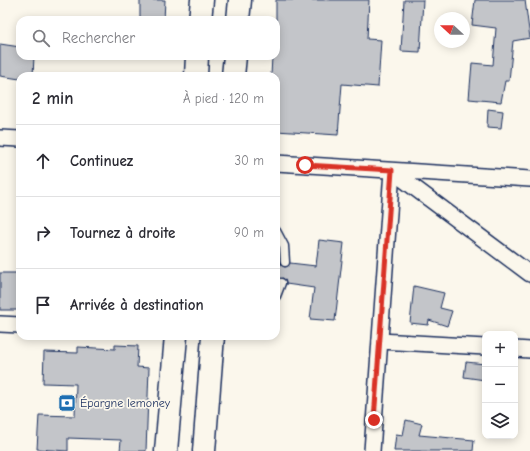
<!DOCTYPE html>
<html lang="fr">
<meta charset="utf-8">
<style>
body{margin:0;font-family:"Comic Neue",sans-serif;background:#f2f2f3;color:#2b2b33}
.controls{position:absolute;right:12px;bottom:12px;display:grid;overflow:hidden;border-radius:8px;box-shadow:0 2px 10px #0003}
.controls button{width:36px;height:36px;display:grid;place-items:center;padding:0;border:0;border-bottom:1px solid #e1e1e2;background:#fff;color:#2b2b33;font:20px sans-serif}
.compass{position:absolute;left:434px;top:12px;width:36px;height:36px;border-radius:50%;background:#fff;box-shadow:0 2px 10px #0003;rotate:291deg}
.stop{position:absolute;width:12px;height:12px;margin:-9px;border:3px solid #d93025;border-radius:50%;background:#fff}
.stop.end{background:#d93025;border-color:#fff;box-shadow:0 1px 4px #0008}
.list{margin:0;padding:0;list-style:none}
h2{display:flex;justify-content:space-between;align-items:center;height:52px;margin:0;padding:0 16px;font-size:17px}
h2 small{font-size:13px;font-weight:400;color:#7c7c81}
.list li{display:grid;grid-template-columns:26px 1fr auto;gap:12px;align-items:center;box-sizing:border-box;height:72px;padding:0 16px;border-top:1px solid #e1e1e2}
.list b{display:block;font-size:15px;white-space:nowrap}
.list em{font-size:13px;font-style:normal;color:#7c7c81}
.icon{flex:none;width:22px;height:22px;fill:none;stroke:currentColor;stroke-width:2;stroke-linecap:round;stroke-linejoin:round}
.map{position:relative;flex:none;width:530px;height:451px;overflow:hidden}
.search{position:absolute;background:#fff;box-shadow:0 2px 10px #0003;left:16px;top:16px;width:264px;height:44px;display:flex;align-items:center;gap:10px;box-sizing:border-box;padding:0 14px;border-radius:12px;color:#7c7c81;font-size:15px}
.panel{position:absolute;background:#fff;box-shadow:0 2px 10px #0003;left:16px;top:72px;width:264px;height:268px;border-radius:12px}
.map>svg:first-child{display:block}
.building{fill:#c3c5c9;stroke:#1b2f5e}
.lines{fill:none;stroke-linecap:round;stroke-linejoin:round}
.service-casing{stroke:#1b2f5e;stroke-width:11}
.minor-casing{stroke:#1b2f5e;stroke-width:18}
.primary-casing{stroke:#1b2f5e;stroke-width:25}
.service{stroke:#fbf7ec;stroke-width:8}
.minor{stroke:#fbf7ec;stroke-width:15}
.primary{stroke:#fbf7ec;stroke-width:22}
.route{stroke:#d93025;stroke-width:5}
.labels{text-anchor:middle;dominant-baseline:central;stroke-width:3.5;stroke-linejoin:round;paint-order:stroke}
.poi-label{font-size:12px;fill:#1b2f5e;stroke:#fbf7ec;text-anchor:start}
</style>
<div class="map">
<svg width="530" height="451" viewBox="0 0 530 451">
<rect width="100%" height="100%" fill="#fbf7ec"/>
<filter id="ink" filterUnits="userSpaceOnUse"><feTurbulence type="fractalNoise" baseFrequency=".025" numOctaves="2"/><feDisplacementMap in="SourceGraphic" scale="8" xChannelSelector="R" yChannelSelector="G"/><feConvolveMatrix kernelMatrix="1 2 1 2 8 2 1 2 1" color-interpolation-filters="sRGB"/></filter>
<g filter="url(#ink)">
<g class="building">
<path d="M140 0H165L164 20H140Z"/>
<path d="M276 0H369L367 39 381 40 378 87 342 84 338 135 276 131V76H271L272 56H276Z"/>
<path d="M404 0H423L420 52 401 51Z"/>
<path d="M475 0H525L530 38 513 41 509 81H505L501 102 469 99 472 63 493 65 496 28 472 25Z"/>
<path d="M0 44 20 47V56H34L33 76H20V79L0 76Z"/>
<path d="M488 109 503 111 501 128 487 127Z"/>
<path d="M319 240 344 243 335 321 310 319 314 288 286 284 285 280 283 278 276 281V261H279L281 265 285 267 290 263 316 266Z"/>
<rect x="0" y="273" width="20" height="37"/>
<path d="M414 286 444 293 440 308 452 311 447 326 429 320 428 325 410 323Z"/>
<path d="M115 345 138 346 137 367 149 368 146 451H120L121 440 68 438V451L37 449 39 415 75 416 76 384 43 383 44 352 78 353V347L115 349Z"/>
<path d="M466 362 485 364V380L464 377Z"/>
<path d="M406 420 422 424 419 435 474 440 473 451H394L396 434 403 435Z"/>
</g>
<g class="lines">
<defs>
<g id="service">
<path d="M276 231 284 246 285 262"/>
<path d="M276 296 281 283"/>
</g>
<g id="minor">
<path d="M0 138 20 139"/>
<path d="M276 163 530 179"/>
<path d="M392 171 530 274"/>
<path d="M0 324 20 325"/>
<path d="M380 341 485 347"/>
<path d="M515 349 530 350"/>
<path d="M372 451 392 171"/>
</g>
<g id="primary">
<path d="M200 20 202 0"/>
<path d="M238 20 240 0"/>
<path d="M196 76 197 56"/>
<path d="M233 76 235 56"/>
<path d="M166 451 176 336"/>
<path d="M204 451 213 336"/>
</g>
</defs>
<use href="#service" class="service-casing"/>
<use href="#minor" class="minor-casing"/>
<use href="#primary" class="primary-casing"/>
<use href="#service" class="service"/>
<use href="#minor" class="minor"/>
<use href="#primary" class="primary"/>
</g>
</g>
<g class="lines" filter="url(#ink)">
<path class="route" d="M305 165 392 170 374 420"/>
</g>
<defs>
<symbol id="bank-square" viewBox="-11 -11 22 22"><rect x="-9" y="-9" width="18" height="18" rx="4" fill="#1f6fb2" stroke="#fbf7ec"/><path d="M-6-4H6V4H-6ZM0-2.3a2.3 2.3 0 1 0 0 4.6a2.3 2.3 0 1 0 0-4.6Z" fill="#fff"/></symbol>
</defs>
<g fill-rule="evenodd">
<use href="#bank-square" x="57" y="393" width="20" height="20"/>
</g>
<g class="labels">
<g class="poi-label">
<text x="80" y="403">Épargne lemoney</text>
</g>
</g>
</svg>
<div class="controls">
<button>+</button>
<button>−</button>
<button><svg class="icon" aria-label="layers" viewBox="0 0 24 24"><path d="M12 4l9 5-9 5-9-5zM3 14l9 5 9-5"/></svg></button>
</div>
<svg class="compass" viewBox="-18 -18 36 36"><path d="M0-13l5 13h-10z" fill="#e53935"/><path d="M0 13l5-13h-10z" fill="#7c7c81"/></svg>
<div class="stop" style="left:305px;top:165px"></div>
<div class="stop end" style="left:374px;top:420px"></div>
<div class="search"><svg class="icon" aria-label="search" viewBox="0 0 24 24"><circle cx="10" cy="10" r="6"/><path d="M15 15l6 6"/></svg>Rechercher</div>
<section class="panel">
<h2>2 min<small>À pied · 120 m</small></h2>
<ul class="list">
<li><svg class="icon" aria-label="ahead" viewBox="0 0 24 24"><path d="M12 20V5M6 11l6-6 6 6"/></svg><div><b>Continuez</b></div><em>30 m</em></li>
<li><svg class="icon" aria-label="right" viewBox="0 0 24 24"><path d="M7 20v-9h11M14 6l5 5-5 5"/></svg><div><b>Tournez à droite</b></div><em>90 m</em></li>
<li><svg class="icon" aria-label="arrive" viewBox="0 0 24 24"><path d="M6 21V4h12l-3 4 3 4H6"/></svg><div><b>Arrivée à destination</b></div></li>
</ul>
</section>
</div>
